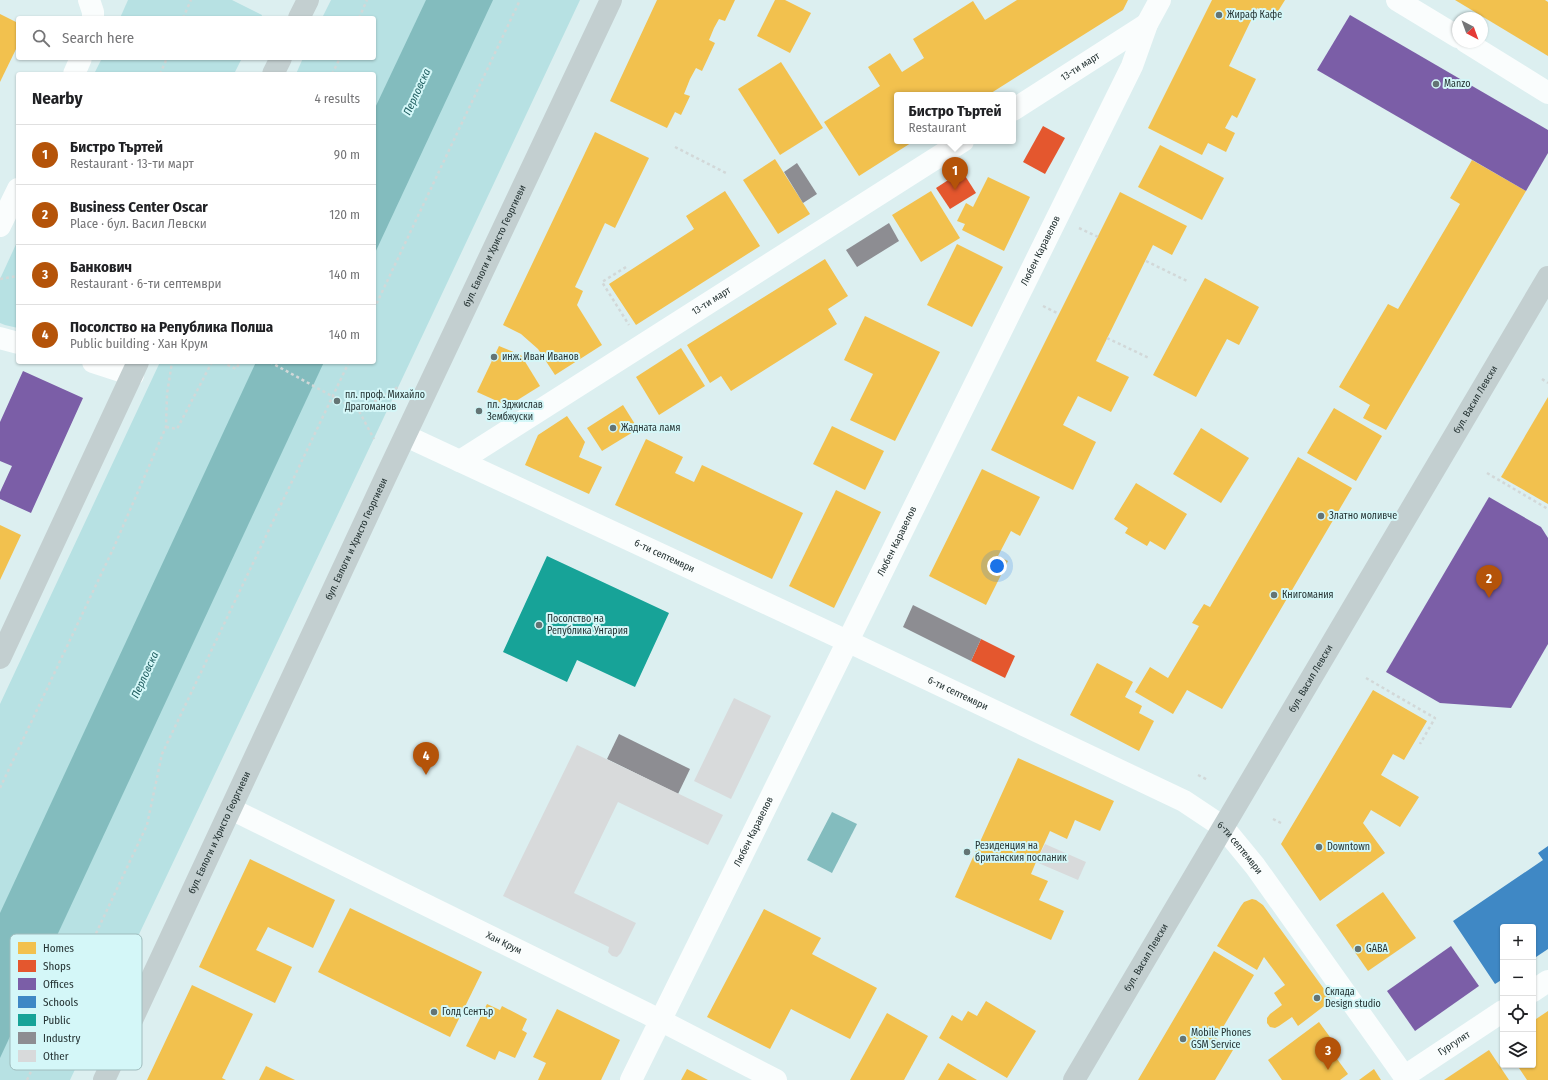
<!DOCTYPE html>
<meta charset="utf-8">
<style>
body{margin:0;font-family:"Fira Sans Condensed",sans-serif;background:#f6f6f6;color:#202124}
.controls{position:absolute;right:12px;bottom:12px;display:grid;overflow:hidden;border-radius:4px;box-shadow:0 1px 3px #0004}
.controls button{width:36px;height:36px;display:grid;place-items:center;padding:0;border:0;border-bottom:1px solid #e0e0e0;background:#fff;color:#202124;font:20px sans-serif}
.compass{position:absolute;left:1452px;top:12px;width:36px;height:36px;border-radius:50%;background:#fff;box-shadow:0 1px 3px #0004;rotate:139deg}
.you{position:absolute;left:997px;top:566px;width:14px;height:14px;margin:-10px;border:3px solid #fff;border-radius:50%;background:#1a73e8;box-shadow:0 0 0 6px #1a73e833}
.badge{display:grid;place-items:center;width:26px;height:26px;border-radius:50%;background:#b45309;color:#fff;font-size:13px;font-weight:700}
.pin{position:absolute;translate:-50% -33px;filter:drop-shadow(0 1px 2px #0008)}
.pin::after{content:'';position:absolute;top:21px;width:14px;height:12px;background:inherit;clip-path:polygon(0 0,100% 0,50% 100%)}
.popup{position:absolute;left:894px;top:92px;width:122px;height:52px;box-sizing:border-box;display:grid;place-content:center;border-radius:4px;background:#fff;filter:drop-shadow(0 1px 3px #0005);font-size:13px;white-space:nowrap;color:#757577}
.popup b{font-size:15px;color:#202124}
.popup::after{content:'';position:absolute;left:50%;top:100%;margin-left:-8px;border:8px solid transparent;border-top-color:#fff}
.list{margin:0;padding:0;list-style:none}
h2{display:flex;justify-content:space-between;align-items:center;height:52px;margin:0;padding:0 16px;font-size:17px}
h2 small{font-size:13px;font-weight:400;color:#757577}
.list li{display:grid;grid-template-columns:26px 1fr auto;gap:12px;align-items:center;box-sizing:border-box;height:60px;padding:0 16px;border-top:1px solid #e0e0e0}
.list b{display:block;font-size:15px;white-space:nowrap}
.list p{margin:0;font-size:13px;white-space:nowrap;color:#757577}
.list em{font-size:13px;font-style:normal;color:#757577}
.icon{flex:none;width:22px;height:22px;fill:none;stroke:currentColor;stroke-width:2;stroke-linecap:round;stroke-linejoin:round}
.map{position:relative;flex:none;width:1548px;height:1080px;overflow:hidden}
.search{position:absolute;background:#fff;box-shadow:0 1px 3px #0004;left:16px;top:16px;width:360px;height:44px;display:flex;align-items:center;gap:10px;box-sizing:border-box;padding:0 14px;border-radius:4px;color:#757577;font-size:15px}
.panel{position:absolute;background:#fff;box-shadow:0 1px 3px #0004;left:16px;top:72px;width:360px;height:292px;border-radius:4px}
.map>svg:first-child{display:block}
.green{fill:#b7e1e3}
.water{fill:#83bcbe}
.homes{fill:#f2c14e}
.shops{fill:#e4572e}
.offices{fill:#7b5ea7}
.schools{fill:#3f88c5}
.public{fill:#17a398}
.industry{fill:#8d8d92}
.building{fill:#d8dadb}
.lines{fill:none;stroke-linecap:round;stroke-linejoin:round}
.path{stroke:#d2d8d8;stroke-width:2.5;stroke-dasharray:3 3;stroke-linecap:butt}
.minor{stroke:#fafdfd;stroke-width:22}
.major{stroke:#c3cfd0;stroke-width:22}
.poi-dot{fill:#647474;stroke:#d4f7f8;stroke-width:1.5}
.labels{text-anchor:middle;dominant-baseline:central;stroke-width:4;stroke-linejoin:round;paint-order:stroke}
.poi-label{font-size:10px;fill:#243232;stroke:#d4f7f8;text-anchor:start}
.street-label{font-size:10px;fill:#243232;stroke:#d4f7f8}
.water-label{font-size:11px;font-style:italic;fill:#205e60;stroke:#d4f7f8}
.key{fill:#d4f7f8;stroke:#9fbcbd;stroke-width:1}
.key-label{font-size:11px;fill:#243232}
</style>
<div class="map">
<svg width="1548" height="1080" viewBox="0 0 1548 1080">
<rect width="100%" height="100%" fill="#dceff0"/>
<g class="green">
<path d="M128 0H232L262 15 261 18H120Z"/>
<path d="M331 0H580L402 379 70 1080H0V704L160 362H374V74H296L303 58H374V18H322Z"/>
<path d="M102 58H242L234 74H94Z"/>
<path d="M18 240V328L5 325 0 323V279Z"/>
</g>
<g class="water">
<path d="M426 0H493L374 255V110Z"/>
<path d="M256 362H324L0 1058V913Z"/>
<path d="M832 812 857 824 832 873 807 860Z"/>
</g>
<g class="homes">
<path d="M657 0H735L725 21 719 19 714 28 709 40 715 43 702 71 696 68 690 79 684 94 690 96 681 115 675 112 667 128 610 101Z"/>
<path d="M775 0H785L811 13 790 53 757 36Z"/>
<path d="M1017 0H1128L1123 10 988 95H897V141H914L859 176 824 122 880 86 868 67 890 53 902 72 924 58 913 39 973 1 985 20Z"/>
<path d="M1212 0H1285L1275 16 1257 8 1229 66 1256 79 1237 118 1232 115 1225 128 1235 133 1226 152 1208 143 1202 155 1148 128Z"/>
<path d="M1455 0H1545L1548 2V56Z"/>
<path d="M0 14 18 23V45L0 82Z"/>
<path d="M781 62 823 128 780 155 738 89Z"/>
<path d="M595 132 649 158 615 228 605 223 575 287 583 291 577 305 602 345 555 375 538 349 521 334 503 325Z"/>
<path d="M1160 145 1224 178 1202 220 1138 187Z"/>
<path d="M775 159 810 214 778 234 743 180Z"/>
<path d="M1472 160 1526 191 1386 430 1363 418 1370 405 1339 387 1388 304 1398 309 1460 204 1450 198Z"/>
<path d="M988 177 1030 197 1004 251 962 230 965 224 957 221 966 203 973 207Z"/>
<path d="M725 191 760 246 636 325 609 284 694 229 686 216Z"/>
<path d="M931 191 960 238 921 262 892 215Z"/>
<path d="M1120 192 1187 226 1172 255 1153 245 1096 361 1129 377 1111 412 1078 396 1063 425 1096 442 1073 490 991 450Z"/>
<path d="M957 244 1003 267 972 327 927 305Z"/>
<path d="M825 259 848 296 828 309 837 324 731 391 721 376 710 383 687 345Z"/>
<path d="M1205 278 1259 307 1239 345 1227 339 1196 397 1153 375Z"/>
<path d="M865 316 940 352 895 441 850 420 873 374 844 360Z"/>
<path d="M499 346 521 355 540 386 508 406 477 392Z"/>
<path d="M681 348 705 386 659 415 636 377Z"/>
<path d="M1548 397V504L1501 477Z"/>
<path d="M623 405 638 429 602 451 587 428Z"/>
<path d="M1334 408 1382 436 1356 481 1307 453Z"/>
<path d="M567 416 585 442 579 457 602 467 589 494 525 465 538 435Z"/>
<path d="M832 426 884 451 865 490 813 464Z"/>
<path d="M1201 428 1249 458 1221 503 1173 474Z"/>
<path d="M646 439 683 457 675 473 694 482 702 465 803 513 772 579 615 505Z"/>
<path d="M1298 457 1352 488 1222 709 1187 690 1173 714 1135 692 1150 667 1168 678 1199 626 1192 623 1204 604 1210 607Z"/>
<path d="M982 469 1040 497 1020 536 1011 531 998 556 1008 561 986 605 929 576Z"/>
<path d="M1136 483 1187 514 1165 550 1150 541 1147 546 1125 533 1128 528 1114 519Z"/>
<path d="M836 490 881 512 834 608 789 586Z"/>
<path d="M0 525 21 535 0 580Z"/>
<path d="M1097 663 1133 682 1125 697 1142 706 1139 713 1154 721 1139 751 1070 715Z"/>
<path d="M1373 690 1427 721 1404 760 1393 754 1381 775 1419 797 1400 827 1371 810 1363 823 1385 853 1320 901 1281 844Z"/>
<path d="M1018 758 1114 801 1100 831 1075 820 1067 839 1050 831 1036 862 1031 874 1048 881 1039 900 1064 911 1051 940 955 897Z"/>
<path d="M250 859 335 900 313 948 268 927 256 950 292 967 275 1003 199 967Z"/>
<path d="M1383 892 1416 938 1368 971 1336 925Z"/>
<path d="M1252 899 1256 900 1263 905 1332 1000 1298 1026 1292 1017 1279 1026 1275 1028 1270 1027 1267 1023V1018L1270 1014 1282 1005 1274 993 1285 985 1264 957 1257 970 1217 946 1241 906 1244 902Z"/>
<path d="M350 908 482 972 450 1037 318 972Z"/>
<path d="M764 909 821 938 812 954 877 988 850 1039 791 1009 770 1049 707 1017Z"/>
<path d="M1214 951 1254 975 1216 1039 1233 1050 1215 1080H1138Z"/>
<path d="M192 985 253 1014 222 1078 226 1080H147Z"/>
<path d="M986 1001 1036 1031 1007 1078 939 1038 952 1015 962 1021 968 1011 977 1016Z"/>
<path d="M487 1004 500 1010 502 1006 527 1019 522 1030 527 1033 515 1058 499 1051 495 1060 466 1046Z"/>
<path d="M557 1009 620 1040 601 1080H538L546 1063 533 1057Z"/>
<path d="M1548 1011V1080H1527L1517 1065H1533V1021Z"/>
<path d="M887 1013 928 1036 904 1080H850Z"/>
<path d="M1319 1022 1338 1048 1332 1052 1348 1074 1340 1080H1282L1268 1060Z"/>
<path d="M1489 1050 1509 1080H1444Z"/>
<path d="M948 1063 977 1080H938Z"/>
<path d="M266 1066 295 1080H259Z"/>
<path d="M687 1069 708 1080H681Z"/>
<path d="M1374 1069 1381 1080H1359Z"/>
</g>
<g class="shops">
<path d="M1043 126 1065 138 1045 174 1023 162Z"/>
<path d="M962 171 976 193 950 209 936 188Z"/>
<path d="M981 639 1015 656 1005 678 971 661Z"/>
</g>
<g class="offices">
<path d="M1350 15 1548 130V153L1526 191 1317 70Z"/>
<path d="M23 371 83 398 31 513 0 499V492L12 466 0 461V422Z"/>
<path d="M1489 497 1541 527 1548 538V644L1511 708 1440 703 1386 672Z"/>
<path d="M1451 946 1479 986 1415 1031 1387 991Z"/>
</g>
<path class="schools" d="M1548 846V949L1533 959V927H1503V979L1495 984 1453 921 1543 860 1538 853Z"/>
<path class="public" d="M547 556 669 613 635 687 577 660 567 682 503 652Z"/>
<g class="industry">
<path d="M797 163 817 194 803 203 784 172Z"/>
<path d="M889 223 899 241 857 267 846 250Z"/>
<path d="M913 605 981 639 971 661 903 627Z"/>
<path d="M619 734 690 769 678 794 607 759Z"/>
</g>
<g class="building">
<path d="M734 698 771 716 731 799 694 781Z"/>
<path d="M577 745 723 815 708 845 618 802 574 893 636 923 621 953 617 957 612 956 608 952 609 947 503 896Z"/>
<path d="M1045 844 1086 862 1078 880 1036 862Z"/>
</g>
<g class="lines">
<g class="path">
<path d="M183 18 191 0"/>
<path d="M359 18 367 0"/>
<path d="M160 74 167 58"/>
<path d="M332 74 340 58"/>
<path d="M675 147 728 174"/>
<path d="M1079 228 1098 237"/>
<path d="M1146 261 1189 282"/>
<path d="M626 267 602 282 629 325"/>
<path d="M0 279 18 276"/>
<path d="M1043 306 1059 314"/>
<path d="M374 309 520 0"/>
<path d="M1107 338 1149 358"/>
<path d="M222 362 236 369 240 362"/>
<path d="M270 362 359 411 374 439"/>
<path d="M1542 379 1548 383"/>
<path d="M359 411 398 387"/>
<path d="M166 427 177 429 212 362"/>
<path d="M1487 473 1548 509"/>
<path d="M1366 678 1435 718 1420 744"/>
<path d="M1198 775 1208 780"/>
<path d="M0 788 114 547 166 427 167 394 172 362"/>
<path d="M1273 819 1281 823"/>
<path d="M27 1080 147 825 162 754 349 362"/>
</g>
<g class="minor">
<path d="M89 0 93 12V18"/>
<path d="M1397 0 1458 37"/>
<path d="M1466 42 1548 93"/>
<path d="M74 74 81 58"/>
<path id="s1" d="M1013 110 1147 24"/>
<path d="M0 226 18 189"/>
<path d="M0 338 18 343"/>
<path d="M93 362 133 375"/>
<path id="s2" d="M406 436 847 641 1184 801 1223 827 1255 866 1407 1080"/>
<path id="s3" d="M460 461 963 141"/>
<path id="s4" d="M231 809 646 1013 776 1080"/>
<path d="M1533 991 1548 981"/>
<path id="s5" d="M1405 1076 1503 1011"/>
<path id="s6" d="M631 1080 1132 66 1147 24 1160 0"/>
</g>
<g class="major">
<path d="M299 18 308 0"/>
<path d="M273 74 281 58"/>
<path d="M0 658 138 362"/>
<path id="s7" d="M104 1080 387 474 611 0"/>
<path id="s8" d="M1074 1080 1548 277"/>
</g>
</g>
<g class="poi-dot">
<circle cx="1219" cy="15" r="4"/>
<circle cx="1436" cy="84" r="4"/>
<circle cx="494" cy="357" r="4"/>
<circle cx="337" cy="401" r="4"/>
<circle cx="479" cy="411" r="4"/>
<circle cx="613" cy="428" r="4"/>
<circle cx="1321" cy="516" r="4"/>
<circle cx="1274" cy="595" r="4"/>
<circle cx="539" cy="625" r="4"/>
<circle cx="1319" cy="847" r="4"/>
<circle cx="967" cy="852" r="4"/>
<circle cx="1358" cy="949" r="4"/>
<circle cx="1317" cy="998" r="4"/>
<circle cx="434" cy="1012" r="4"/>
<circle cx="1183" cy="1039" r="4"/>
</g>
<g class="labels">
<g class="poi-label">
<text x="1227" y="15">Жираф Кафе</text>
<text x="1444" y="84">Manzo</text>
<text x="502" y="357">инж. Иван Иванов</text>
<text x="345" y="395">пл. проф. Михайло<tspan x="345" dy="12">Драгоманов</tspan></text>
<text x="487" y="405">пл. Зджислав<tspan x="487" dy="12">Зембжуски</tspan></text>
<text x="621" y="428">Жадната ламя</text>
<text x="1329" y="516">Златно моливче</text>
<text x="1282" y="595">Книгомания</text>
<text x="547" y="619">Посолство на<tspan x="547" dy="12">Република Унгария</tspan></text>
<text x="975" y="846">Резиденция на<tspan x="975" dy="12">британския посланик</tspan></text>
<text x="1327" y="847">Downtown</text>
<text x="1366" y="949">GABA</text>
<text x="1325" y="992">Склада<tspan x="1325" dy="12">Design studio</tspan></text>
<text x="442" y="1012">Голд Сентър</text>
<text x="1191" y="1033">Mobile Phones<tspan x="1191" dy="12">GSM Service</tspan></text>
</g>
<g class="street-label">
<text stroke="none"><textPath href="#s1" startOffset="80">13-ти март</textPath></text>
<text stroke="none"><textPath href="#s7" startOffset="921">бул. Евлоги и Христо Георгиеви</textPath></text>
<text stroke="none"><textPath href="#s6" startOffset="925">Любен Каравелов</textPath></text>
<text stroke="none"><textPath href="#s3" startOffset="298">13-ти март</textPath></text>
<text stroke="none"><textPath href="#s8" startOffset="790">бул. Васил Левски</textPath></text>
<text stroke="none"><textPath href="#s7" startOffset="597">бул. Евлоги и Христо Георгиеви</textPath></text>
<text stroke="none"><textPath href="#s6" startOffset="601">Любен Каравелов</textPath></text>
<text stroke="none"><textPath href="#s2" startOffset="285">6-ти септември</textPath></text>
<text stroke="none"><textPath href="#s8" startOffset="466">бул. Васил Левски</textPath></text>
<text stroke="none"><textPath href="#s2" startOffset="609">6-ти септември</textPath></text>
<text stroke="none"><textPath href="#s6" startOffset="277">Любен Каравелов</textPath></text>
<text stroke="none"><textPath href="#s7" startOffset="273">бул. Евлоги и Христо Георгиеви</textPath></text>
<text stroke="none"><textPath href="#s2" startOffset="933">6-ти септември</textPath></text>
<text stroke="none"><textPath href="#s4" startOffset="304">Хан Крум</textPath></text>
<text stroke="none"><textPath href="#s8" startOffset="142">бул. Васил Левски</textPath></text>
<text stroke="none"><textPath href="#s5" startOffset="59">Гургулят</textPath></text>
</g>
<g class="water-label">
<text transform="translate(417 92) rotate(-65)">Перловска</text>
<text transform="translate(145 675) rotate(-65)">Перловска</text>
</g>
</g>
<rect x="10" y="934" width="132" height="136" rx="6" class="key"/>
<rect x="18" y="942" width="18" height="12" fill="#f2c14e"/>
<rect x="18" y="960" width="18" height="12" fill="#e4572e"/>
<rect x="18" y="978" width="18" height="12" fill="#7b5ea7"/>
<rect x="18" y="996" width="18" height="12" fill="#3f88c5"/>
<rect x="18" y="1014" width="18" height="12" fill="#17a398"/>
<rect x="18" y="1032" width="18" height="12" fill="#8d8d92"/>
<rect x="18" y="1050" width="18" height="12" fill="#d8dadb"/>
<g class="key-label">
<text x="43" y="952">Homes</text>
<text x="43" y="970">Shops</text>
<text x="43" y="988">Offices</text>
<text x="43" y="1006">Schools</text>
<text x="43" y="1024">Public</text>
<text x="43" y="1042">Industry</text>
<text x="43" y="1060">Other</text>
</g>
</svg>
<div class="controls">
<button>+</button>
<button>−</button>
<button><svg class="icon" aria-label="locate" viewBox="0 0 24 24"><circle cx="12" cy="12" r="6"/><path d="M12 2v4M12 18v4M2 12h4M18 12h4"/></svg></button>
<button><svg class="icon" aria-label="layers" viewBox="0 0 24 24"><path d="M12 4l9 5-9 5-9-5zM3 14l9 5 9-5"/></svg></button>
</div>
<svg class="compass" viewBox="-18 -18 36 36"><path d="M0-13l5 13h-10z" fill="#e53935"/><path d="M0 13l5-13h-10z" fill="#757577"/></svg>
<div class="you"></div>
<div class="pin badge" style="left:955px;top:190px">1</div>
<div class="popup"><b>Бистро Търтей</b>Restaurant</div>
<div class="pin badge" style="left:1489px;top:598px">2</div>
<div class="pin badge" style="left:1328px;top:1070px">3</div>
<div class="pin badge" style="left:426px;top:775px">4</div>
<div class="search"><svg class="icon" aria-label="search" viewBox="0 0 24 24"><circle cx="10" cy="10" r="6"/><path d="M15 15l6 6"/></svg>Search here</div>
<section class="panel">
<h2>Nearby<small>4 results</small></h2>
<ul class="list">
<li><span class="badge">1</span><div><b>Бистро Търтей</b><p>Restaurant · 13-ти март</p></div><em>90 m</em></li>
<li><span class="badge">2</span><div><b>Business Center Oscar</b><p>Place · бул. Васил Левски</p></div><em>120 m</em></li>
<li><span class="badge">3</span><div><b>Банкович</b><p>Restaurant · 6-ти септември</p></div><em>140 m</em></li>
<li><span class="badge">4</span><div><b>Посолство на Република Полша</b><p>Public building · Хан Крум</p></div><em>140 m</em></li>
</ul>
</section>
</div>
